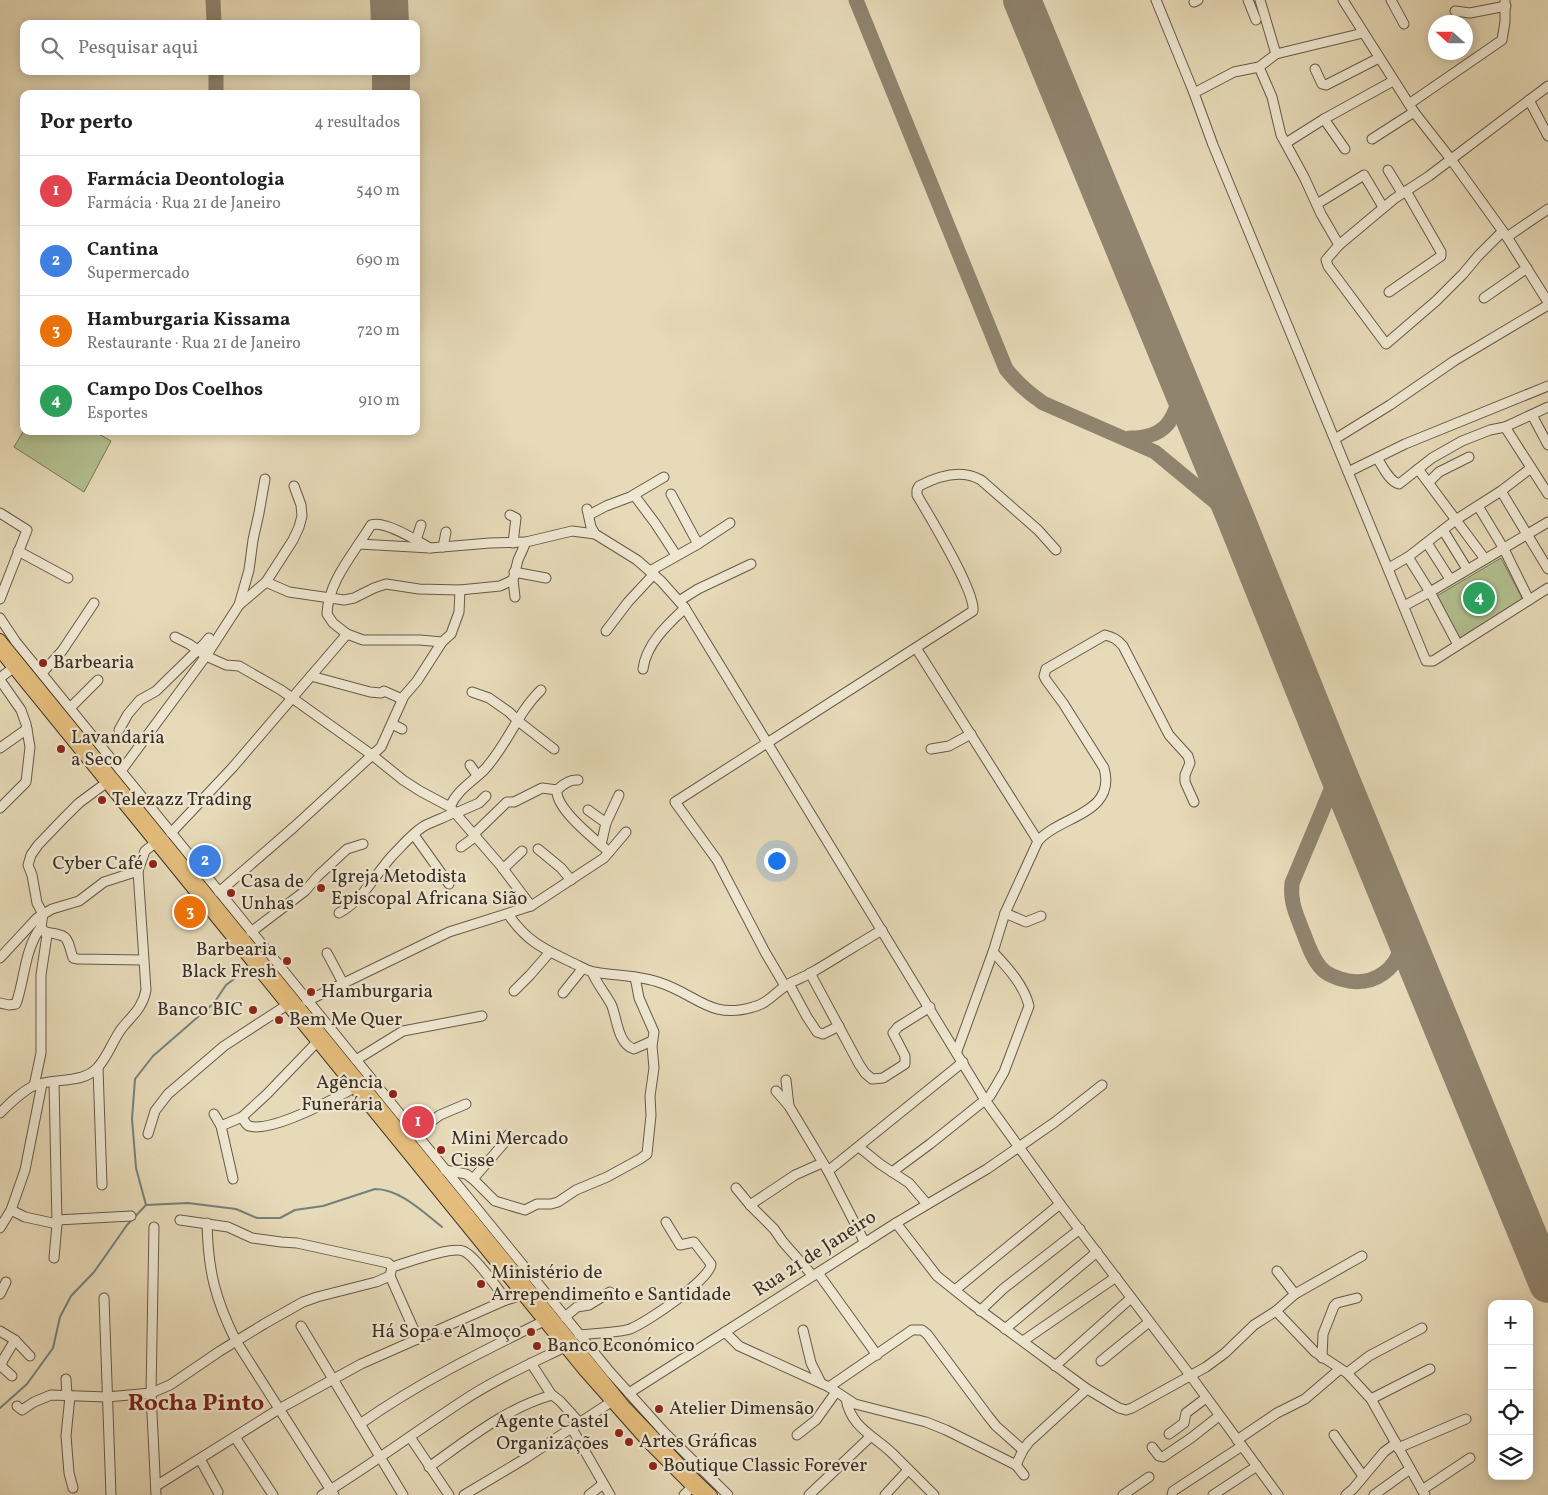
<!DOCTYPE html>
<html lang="pt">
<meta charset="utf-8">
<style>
body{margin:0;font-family:Vollkorn,serif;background:#f6f6f6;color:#222}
.controls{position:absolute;right:15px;bottom:15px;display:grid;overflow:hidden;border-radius:10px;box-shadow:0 2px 12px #0003}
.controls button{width:45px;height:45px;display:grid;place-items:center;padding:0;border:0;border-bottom:1px solid #e0e0e0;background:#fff;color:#222;font:25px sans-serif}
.compass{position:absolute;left:1428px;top:15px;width:45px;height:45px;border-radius:50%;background:#fff;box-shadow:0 2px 12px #0003;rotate:291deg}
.you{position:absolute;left:776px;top:860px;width:18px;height:18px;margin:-12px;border:4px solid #fff;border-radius:50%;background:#1a73e8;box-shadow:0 0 0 8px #1a73e833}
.badge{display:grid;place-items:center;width:32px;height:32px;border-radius:50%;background:#8f2418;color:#fff;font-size:16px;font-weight:700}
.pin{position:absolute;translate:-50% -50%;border:2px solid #fff;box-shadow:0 1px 5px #0006}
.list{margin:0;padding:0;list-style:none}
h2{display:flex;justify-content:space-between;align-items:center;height:65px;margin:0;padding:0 20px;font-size:21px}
h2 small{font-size:16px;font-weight:400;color:#767676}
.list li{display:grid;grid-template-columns:32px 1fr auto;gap:15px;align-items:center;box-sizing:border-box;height:70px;padding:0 20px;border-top:1px solid #e0e0e0}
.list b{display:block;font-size:19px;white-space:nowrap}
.list p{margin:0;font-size:16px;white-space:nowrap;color:#767676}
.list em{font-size:16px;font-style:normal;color:#767676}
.icon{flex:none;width:28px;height:28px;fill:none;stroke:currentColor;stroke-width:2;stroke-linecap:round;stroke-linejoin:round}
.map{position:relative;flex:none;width:1548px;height:1495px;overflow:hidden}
.search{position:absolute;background:#fff;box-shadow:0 2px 12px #0003;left:20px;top:20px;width:400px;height:55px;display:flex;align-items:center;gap:12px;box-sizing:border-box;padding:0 18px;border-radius:10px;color:#767676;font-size:19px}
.panel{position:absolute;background:#fff;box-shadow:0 2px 12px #0003;left:20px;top:90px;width:400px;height:345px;border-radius:10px}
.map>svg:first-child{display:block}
.green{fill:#b3c090;stroke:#76785b}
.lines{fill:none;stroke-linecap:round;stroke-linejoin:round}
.stream{stroke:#73817d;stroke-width:2}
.taxiway{stroke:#90846f;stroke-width:15}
.runway{stroke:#90846f;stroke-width:38}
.minor-casing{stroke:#655a4a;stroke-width:11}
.major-casing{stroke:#3a2f26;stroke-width:12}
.minor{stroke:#efe7d1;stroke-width:9}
.major{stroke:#e4bd7c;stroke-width:10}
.poi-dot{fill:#8f2418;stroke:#efe7d1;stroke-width:2}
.labels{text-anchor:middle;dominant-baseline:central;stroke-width:4.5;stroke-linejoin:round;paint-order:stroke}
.poi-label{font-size:19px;fill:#3a2f26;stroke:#efe7d1;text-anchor:start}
.street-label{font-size:19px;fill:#3a2f26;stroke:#efe7d1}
.district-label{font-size:24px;font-weight:bold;fill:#7a1f14;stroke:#efe7d1}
</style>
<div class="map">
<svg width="1548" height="1495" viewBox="0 0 1548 1495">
<rect width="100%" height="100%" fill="#e7dab8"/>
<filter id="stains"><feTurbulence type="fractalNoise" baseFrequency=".004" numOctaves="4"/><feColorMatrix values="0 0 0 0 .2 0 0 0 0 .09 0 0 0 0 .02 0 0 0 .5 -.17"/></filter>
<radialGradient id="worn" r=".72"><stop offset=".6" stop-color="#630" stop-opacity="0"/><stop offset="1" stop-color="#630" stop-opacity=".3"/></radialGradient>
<g class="green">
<path d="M24 430V431H94L111 441 84 492 14 447Z"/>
<path d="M1501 558 1523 600 1457 640 1435 597Z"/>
</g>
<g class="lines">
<g class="stream">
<path d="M146 1205 136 1168 132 1119 135 1079 153 1056 214 1003 226 985 242 973"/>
<path d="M0 1408 27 1384 53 1348 60 1317 71 1296 94 1272 127 1225 146 1205 188 1203 236 1209 257 1218H280L295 1210 323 1206 375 1189C400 1189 423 1212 442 1227"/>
</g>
<g class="taxiway">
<path d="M213 0 214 24"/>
<path d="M856 0 1006 369C1017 383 1028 393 1043 403L1155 452 1236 519"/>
<path d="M216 71V94"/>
<path d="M1130 438C1166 438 1175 420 1182 387"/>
<path d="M1338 773 1292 883C1290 900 1295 911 1301 927 1307 941 1311 957 1321 968 1328 976 1339 979 1349 981 1374 985 1397 970 1402 943 1403 937 1401 930 1401 924"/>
</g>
<g class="runway">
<path d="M389 0 390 24"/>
<path d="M1022 0 1236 519 1338 773 1548 1284"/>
<path d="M391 71V94"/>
</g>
<defs>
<g id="minor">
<path d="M1156 0 1194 93 1213 145 1426 661H1433L1548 588"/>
<path d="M1248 0 1256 20"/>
<path d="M1260 0 1276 54"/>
<path d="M1343 0 1414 112 1450 158 1507 237 1548 302"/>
<path d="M1391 0 1404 24"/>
<path d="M1194 2 1198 0"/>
<path d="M1455 11 1470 13 1506 6"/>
<path d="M1259 67 1272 97 1281 135 1304 177 1321 214 1339 245"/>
<path d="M1315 69 1322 84 1326 85 1379 58"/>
<path d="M1194 93 1234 72 1259 67 1276 54 1363 33"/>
<path d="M1529 100 1548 136"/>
<path d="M1409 104 1502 40 1505 22V0"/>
<path d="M1324 119 1345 149"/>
<path d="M1372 139 1414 112"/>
<path d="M1286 143 1324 119 1393 81"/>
<path d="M1388 170 1402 193"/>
<path d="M1317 204 1364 175 1383 207"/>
<path d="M1502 232 1478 256 1463 274 1436 301 1386 344 1328 266 1326 260 1339 245 1394 199 1429 176 1548 86"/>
<path d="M1507 237 1548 209"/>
<path d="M1389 292 1441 256V252L1406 191"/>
<path d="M1484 298 1527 268"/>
<path d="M1532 415 1548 445"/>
<path d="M1505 427 1548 494"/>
<path d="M1335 439 1390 405 1454 361 1548 305"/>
<path d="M1377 458C1383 467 1389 481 1399 484L1432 458 1462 441 1490 430 1505 427 1548 407"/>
<path d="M1418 469 1485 559"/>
<path d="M1348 472 1405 444 1548 386"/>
<path d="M1429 482 1439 472 1469 457"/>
<path d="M1501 491 1548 569"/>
<path d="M671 494 698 544"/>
<path d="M634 495 655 523 676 555"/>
<path d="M1478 506 1504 549 1529 600"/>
<path d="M587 509 591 527 595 534 637 560 661 581 685 608 985 1100 1060 1204 1190 1375 1278 1495"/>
<path d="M0 513 27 530 0 599"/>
<path d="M510 515 516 518 513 543"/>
<path d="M589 515 606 506 630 497 664 477"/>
<path d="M1443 530 1467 569"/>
<path d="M416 540 421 525"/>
<path d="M1427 543 1450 579"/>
<path d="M359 544 430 548 490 543 526 542"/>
<path d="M443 547 446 532"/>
<path d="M430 548C417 541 385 520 371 525 355 552 328 581 327 614L333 623 347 634 363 640H420L442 642"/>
<path d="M18 551 68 578"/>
<path d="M1408 557 1430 592 1548 522"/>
<path d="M1389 568 1408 557 1457 519 1501 491 1531 468"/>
<path d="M650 571 698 544 730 523"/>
<path d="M514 572 546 578"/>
<path d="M513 580 515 597"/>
<path d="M266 582 289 592 344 600 354 598 374 588 386 584 419 589 460 590 500 586 513 580 518 560 526 542 572 531 595 534"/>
<path d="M679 601 698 589 751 564"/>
<path d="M239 605 266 582 293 540 299 527 302 516 301 505 294 486"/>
<path d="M1404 606 1430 592 1458 645"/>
<path d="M0 618 16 642 610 1372 664 1432 728 1495"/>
<path d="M606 631 628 602 654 574"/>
<path d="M175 637 189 644 206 656 226 665 239 666 281 690 372 755 403 780 420 791 450 807 501 866 531 906"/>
<path d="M916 648 1038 841"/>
<path d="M643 669C646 644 668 624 685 608"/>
<path d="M42 673 62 651 94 603"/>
<path d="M311 676 370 692 381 693 384 691 402 699"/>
<path d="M0 678 13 668"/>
<path d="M0 680 21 710 26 724 30 747 26 782 0 808"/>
<path d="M472 692 489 698 509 712 518 721 554 749"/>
<path d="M70 708 98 680"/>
<path d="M392 724 402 729"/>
<path d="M119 730 128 714 140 700 156 691 204 644 209 638"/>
<path d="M0 748 27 729"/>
<path d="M931 749 949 746 971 734"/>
<path d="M470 765 477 775"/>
<path d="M121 771 206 656 239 605 249 570 253 540 259 513 265 479"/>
<path d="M578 780C570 779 562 785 557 790 555 809 596 840 609 852"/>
<path d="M450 807C457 790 472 782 484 770 507 746 517 713 541 690"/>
<path d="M588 810 606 823"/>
<path d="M456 813 479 803 486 796"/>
<path d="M171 833 233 767 347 634"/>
<path d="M474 834 507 802H514L542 788 557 790"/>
<path d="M414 835 449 884"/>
<path d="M601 845 606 823 619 795"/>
<path d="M461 847 476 836"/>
<path d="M538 849 561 868 571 880"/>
<path d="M503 869 522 851"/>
<path d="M219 892 294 827 381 747 404 696 417 681 442 642 451 634 459 612 460 590"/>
<path d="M339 913C364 899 374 876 392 856 402 846 414 831 426 825 436 820 446 817 455 812"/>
<path d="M1005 913 1026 922 1041 916"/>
<path d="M508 914C527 942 544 949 573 963 580 966 587 971 594 972 616 976 639 975 661 983 697 995 711 1020 753 1007 766 1004 773 995 784 987 792 981 802 978 811 973 835 959 858 944 882 930"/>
<path d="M45 932C69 936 66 935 73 958L78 959 143 960"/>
<path d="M251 932 305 891 318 876 347 849 363 844"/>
<path d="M327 953 343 983"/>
<path d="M0 958 37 918 52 909 79 901 104 882 138 871"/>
<path d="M592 972C597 984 605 993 611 1004 617 1016 617 1044 634 1049L652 1041"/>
<path d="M810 973 859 1064 865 1073 872 1079 883 1078 905 1064V1056L893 1033 898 1027 930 1007"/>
<path d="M789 984 807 1017 817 1032 823 1034 839 1026"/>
<path d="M785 986 765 952 717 860 675 802 973 611C976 592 928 514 917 495V490L919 486C938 476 961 468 981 480L1038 530 1056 550"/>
<path d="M514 991 530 975 550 952"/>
<path d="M563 993 583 968"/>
<path d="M307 1001 449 932 531 906 604 858 626 832"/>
<path d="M0 1003 9 1005 16 1004C25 979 24 950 41 927"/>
<path d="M957 1051 993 952 1005 913 1038 841C1059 816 1117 814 1104 768L1063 703 1046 680 1044 676 1046 669 1105 635C1113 637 1117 639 1123 646L1169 735 1188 756 1190 763 1185 775V782L1194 802"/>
<path d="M356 1060 403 1031 482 1016"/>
<path d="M98 1068 102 1185"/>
<path d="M786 1080 789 1106"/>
<path d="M54 1082 57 1224 54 1258"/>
<path d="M34 1086 41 1053V975L47 935 41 927 43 914 37 903 32 875 28 865 31 855 38 845 62 820 79 803 106 783"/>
<path d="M776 1091 789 1106 828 1171 865 1243"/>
<path d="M0 1113C10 1103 20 1093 33 1086 52 1077 83 1085 98 1067 108 1056 113 1040 122 1028 133 1015 143 1007 146 990L138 871 145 851 155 843"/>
<path d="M214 1114 221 1126 233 1179"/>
<path d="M242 1117 267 1094 317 1042"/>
<path d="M221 1126 242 1117C244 1120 245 1124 249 1126 271 1133 334 1099 354 1088"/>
<path d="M415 1133 440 1115 466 1104"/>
<path d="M148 1134 155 1111 168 1094 224 1046 287 1005"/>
<path d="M859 1147 880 1164 909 1183 927 1204"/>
<path d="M445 1170 466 1174 473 1179 495 1201 525 1210 537 1204H551L558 1202 576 1190 607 1177 640 1159 647 1154 651 1115 650 1096 654 1068 652 1046 654 1032 639 998 635 977"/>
<path d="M828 1171 963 1062"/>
<path d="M892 1172 930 1144 990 1096 1004 1072 1029 1006C1024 985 1007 967 993 952"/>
<path d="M473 1179 504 1143 508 1135"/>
<path d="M736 1188 750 1205 774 1229 783 1242 813 1276"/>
<path d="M750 1205 795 1175 822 1163"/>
<path d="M11 1210 25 1217 57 1224"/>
<path d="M57 1220 131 1216"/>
<path d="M180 1220 228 1227 252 1238 281 1242 297 1243 388 1263 392 1267"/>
<path d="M207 1223C208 1270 215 1299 236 1341L334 1495"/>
<path d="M896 1223 937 1276 972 1304 1087 1389 1119 1408 1126 1410 1132 1408 1206 1367 1225 1353 1254 1325 1276 1311 1295 1294 1362 1256"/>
<path d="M154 1227 151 1393 156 1495"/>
<path d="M0 1228 11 1210 25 1170 42 1084"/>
<path d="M1277 1271 1295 1294"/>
<path d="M818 1273 877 1355"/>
<path d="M390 1276 418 1339"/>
<path d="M955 1290 1060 1204"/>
<path d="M0 1294 6 1282"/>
<path d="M104 1298 111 1495"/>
<path d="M980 1311 1003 1289 1080 1229"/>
<path d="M1276 1311 1315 1352 1347 1373 1371 1399 1425 1495"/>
<path d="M565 1317 577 1307 589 1305 610 1292"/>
<path d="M301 1326 403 1495"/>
<path d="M1005 1329 1097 1252"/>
<path d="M803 1330 811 1363 821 1383"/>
<path d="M0 1331 15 1340 30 1356"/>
<path d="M725 1332 739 1346 829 1387 855 1404 926 1422 946 1430 1016 1465 1024 1475"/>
<path d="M579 1335C594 1333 617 1333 630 1329 646 1323 711 1279 711 1264L694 1242 680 1245 666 1222"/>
<path d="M1023 1341 1116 1277"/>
<path d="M1322 1358 1323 1334 1334 1306 1337 1303 1357 1298"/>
<path d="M1101 1361 1149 1322"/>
<path d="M531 1363 551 1394 560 1401 579 1422"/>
<path d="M1055 1366 1131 1298"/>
<path d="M1347 1373 1369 1356 1422 1328"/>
<path d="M12 1376 1 1366 3 1360 15 1340"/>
<path d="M66 1379 67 1395"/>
<path d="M829 1387 912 1330H922L927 1334 988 1416 996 1426 1023 1450"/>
<path d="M629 1393 896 1223 987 1169 1055 1122 1102 1085"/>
<path d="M70 1396 66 1436 69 1473 73 1488"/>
<path d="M846 1399C851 1428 875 1436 893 1454 906 1467 920 1481 934 1495"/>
<path d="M1371 1399 1430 1369"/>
<path d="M17 1406 22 1410 34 1402 51 1395 107 1397 151 1393 170 1385 220 1351 264 1324 303 1302 317 1297 376 1282 390 1276 392 1267C406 1263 451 1246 463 1251 473 1254 499 1290 506 1300"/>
<path d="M360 1424C418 1383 481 1352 544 1321"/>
<path d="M571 1427 610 1495"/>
<path d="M1169 1434 1184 1423 1186 1413 1206 1398"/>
<path d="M797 1435 816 1420 836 1392"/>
<path d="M1334 1435 1363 1476"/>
<path d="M235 1437 273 1495"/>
<path d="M410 1437 449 1495"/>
<path d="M1237 1440 1277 1413 1305 1399 1340 1369"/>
<path d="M1152 1447 1159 1456 1163 1457 1191 1438 1219 1416"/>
<path d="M1398 1448 1466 1419"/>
<path d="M200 1459 218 1492"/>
<path d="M1016 1465 1023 1450 1029 1442 1087 1389"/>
<path d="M429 1467C467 1440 506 1408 552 1395"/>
<path d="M156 1486 279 1409 361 1364 506 1300 523 1295"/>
<path d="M1422 1490 1470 1458"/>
<path d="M322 1495C369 1466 414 1433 461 1402 494 1380 530 1364 565 1347"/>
<path d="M464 1495 526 1458 611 1402"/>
<path d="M589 1495 603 1484"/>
<path d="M684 1495 692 1487"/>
<path d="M809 1495 870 1437"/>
<path d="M885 1495 908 1470"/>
<path d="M1123 1495 1149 1477"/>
<path d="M1172 1495 1173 1491 1242 1446"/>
<path d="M1213 1495 1257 1466"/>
<path d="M1346 1495 1353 1489 1384 1452 1396 1443"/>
<path d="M1374 1495 1410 1469"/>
</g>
<g id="major">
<path d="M0 639 625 1406 686 1470 712 1495"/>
<path d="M0 652 584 1371 647 1442 700 1495"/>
</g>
</defs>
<use href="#minor" class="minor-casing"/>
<use href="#major" class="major-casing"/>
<use href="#minor" class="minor"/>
<use href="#major" class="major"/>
</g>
<g class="poi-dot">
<circle cx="43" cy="663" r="5"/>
<circle cx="61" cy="749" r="5"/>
<circle cx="102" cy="800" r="5"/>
<circle cx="153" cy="864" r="5"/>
<circle cx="321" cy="888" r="5"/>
<circle cx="231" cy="893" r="5"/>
<circle cx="287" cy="961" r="5"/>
<circle cx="311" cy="992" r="5"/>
<circle cx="253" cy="1010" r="5"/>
<circle cx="279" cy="1020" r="5"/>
<circle cx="393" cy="1094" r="5"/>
<circle cx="441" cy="1150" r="5"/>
<circle cx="481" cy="1284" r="5"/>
<circle cx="531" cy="1332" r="5"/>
<circle cx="537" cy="1346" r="5"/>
<circle cx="659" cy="1409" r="5"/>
<circle cx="619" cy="1433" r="5"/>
<circle cx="629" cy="1442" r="5"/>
<circle cx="653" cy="1466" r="5"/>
</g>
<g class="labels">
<g class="poi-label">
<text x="53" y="663">Barbearia</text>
<text x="71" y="738">Lavandaria<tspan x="71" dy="22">a Seco</tspan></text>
<text x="112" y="800">Telezazz Trading</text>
<text x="143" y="864" text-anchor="end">Cyber Café</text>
<text x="331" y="877">Igreja Metodista<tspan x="331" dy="22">Episcopal Africana Sião</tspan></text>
<text x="241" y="882">Casa de<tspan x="241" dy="22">Unhas</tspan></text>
<text x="277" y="950" text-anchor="end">Barbearia<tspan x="277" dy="22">Black Fresh</tspan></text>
<text x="321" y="992">Hamburgaria</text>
<text x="243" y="1010" text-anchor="end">Banco BIC</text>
<text x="289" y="1020">Bem Me Quer</text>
<text x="383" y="1083" text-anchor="end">Agência<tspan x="383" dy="22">Funerária</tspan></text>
<text x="451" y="1139">Mini Mercado<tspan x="451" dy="22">Cisse</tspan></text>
<text x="491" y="1273">Ministério de<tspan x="491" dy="22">Arrependimento e Santidade</tspan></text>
<text x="521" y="1332" text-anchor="end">Há Sopa e Almoço</text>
<text x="547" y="1346">Banco Económico</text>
<text x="669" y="1409">Atelier Dimensão</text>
<text x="609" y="1422" text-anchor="end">Agente Castel<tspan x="609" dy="22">Organizações</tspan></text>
<text x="639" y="1442">Artes Gráficas</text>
<text x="663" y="1466">Boutique Classic Forever</text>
</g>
<g class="street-label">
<text transform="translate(815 1254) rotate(-33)">Rua 21 de Janeiro</text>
</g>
<g class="district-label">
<text x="196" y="1404">Rocha Pinto</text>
</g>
</g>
<rect width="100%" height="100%" filter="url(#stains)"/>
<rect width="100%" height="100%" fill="url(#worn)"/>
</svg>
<div class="controls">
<button>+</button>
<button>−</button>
<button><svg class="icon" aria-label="locate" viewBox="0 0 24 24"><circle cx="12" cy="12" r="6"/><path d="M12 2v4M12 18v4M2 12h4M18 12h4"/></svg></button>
<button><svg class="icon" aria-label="layers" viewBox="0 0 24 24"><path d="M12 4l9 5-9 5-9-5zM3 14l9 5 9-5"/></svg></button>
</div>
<svg class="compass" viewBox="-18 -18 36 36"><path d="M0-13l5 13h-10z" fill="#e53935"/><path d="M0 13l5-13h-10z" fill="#767676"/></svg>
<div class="you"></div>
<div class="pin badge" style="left:418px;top:1122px;background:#e0444e">1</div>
<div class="pin badge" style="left:205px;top:861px;background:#3f7fe0">2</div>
<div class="pin badge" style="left:190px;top:912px;background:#e8710a">3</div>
<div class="pin badge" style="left:1479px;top:598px;background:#2e9e5b">4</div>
<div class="search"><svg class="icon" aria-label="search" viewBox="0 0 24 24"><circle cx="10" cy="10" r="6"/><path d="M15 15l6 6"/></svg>Pesquisar aqui</div>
<section class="panel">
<h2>Por perto<small>4 resultados</small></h2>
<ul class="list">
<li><span class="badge" style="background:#e0444e">1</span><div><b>Farmácia Deontologia</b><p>Farmácia · Rua 21 de Janeiro</p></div><em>540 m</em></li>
<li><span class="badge" style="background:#3f7fe0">2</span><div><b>Cantina</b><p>Supermercado</p></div><em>690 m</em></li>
<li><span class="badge" style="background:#e8710a">3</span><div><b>Hamburgaria Kissama</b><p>Restaurante · Rua 21 de Janeiro</p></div><em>720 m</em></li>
<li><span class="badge" style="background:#2e9e5b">4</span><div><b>Campo Dos Coelhos</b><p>Esportes</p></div><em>910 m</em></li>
</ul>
</section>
</div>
